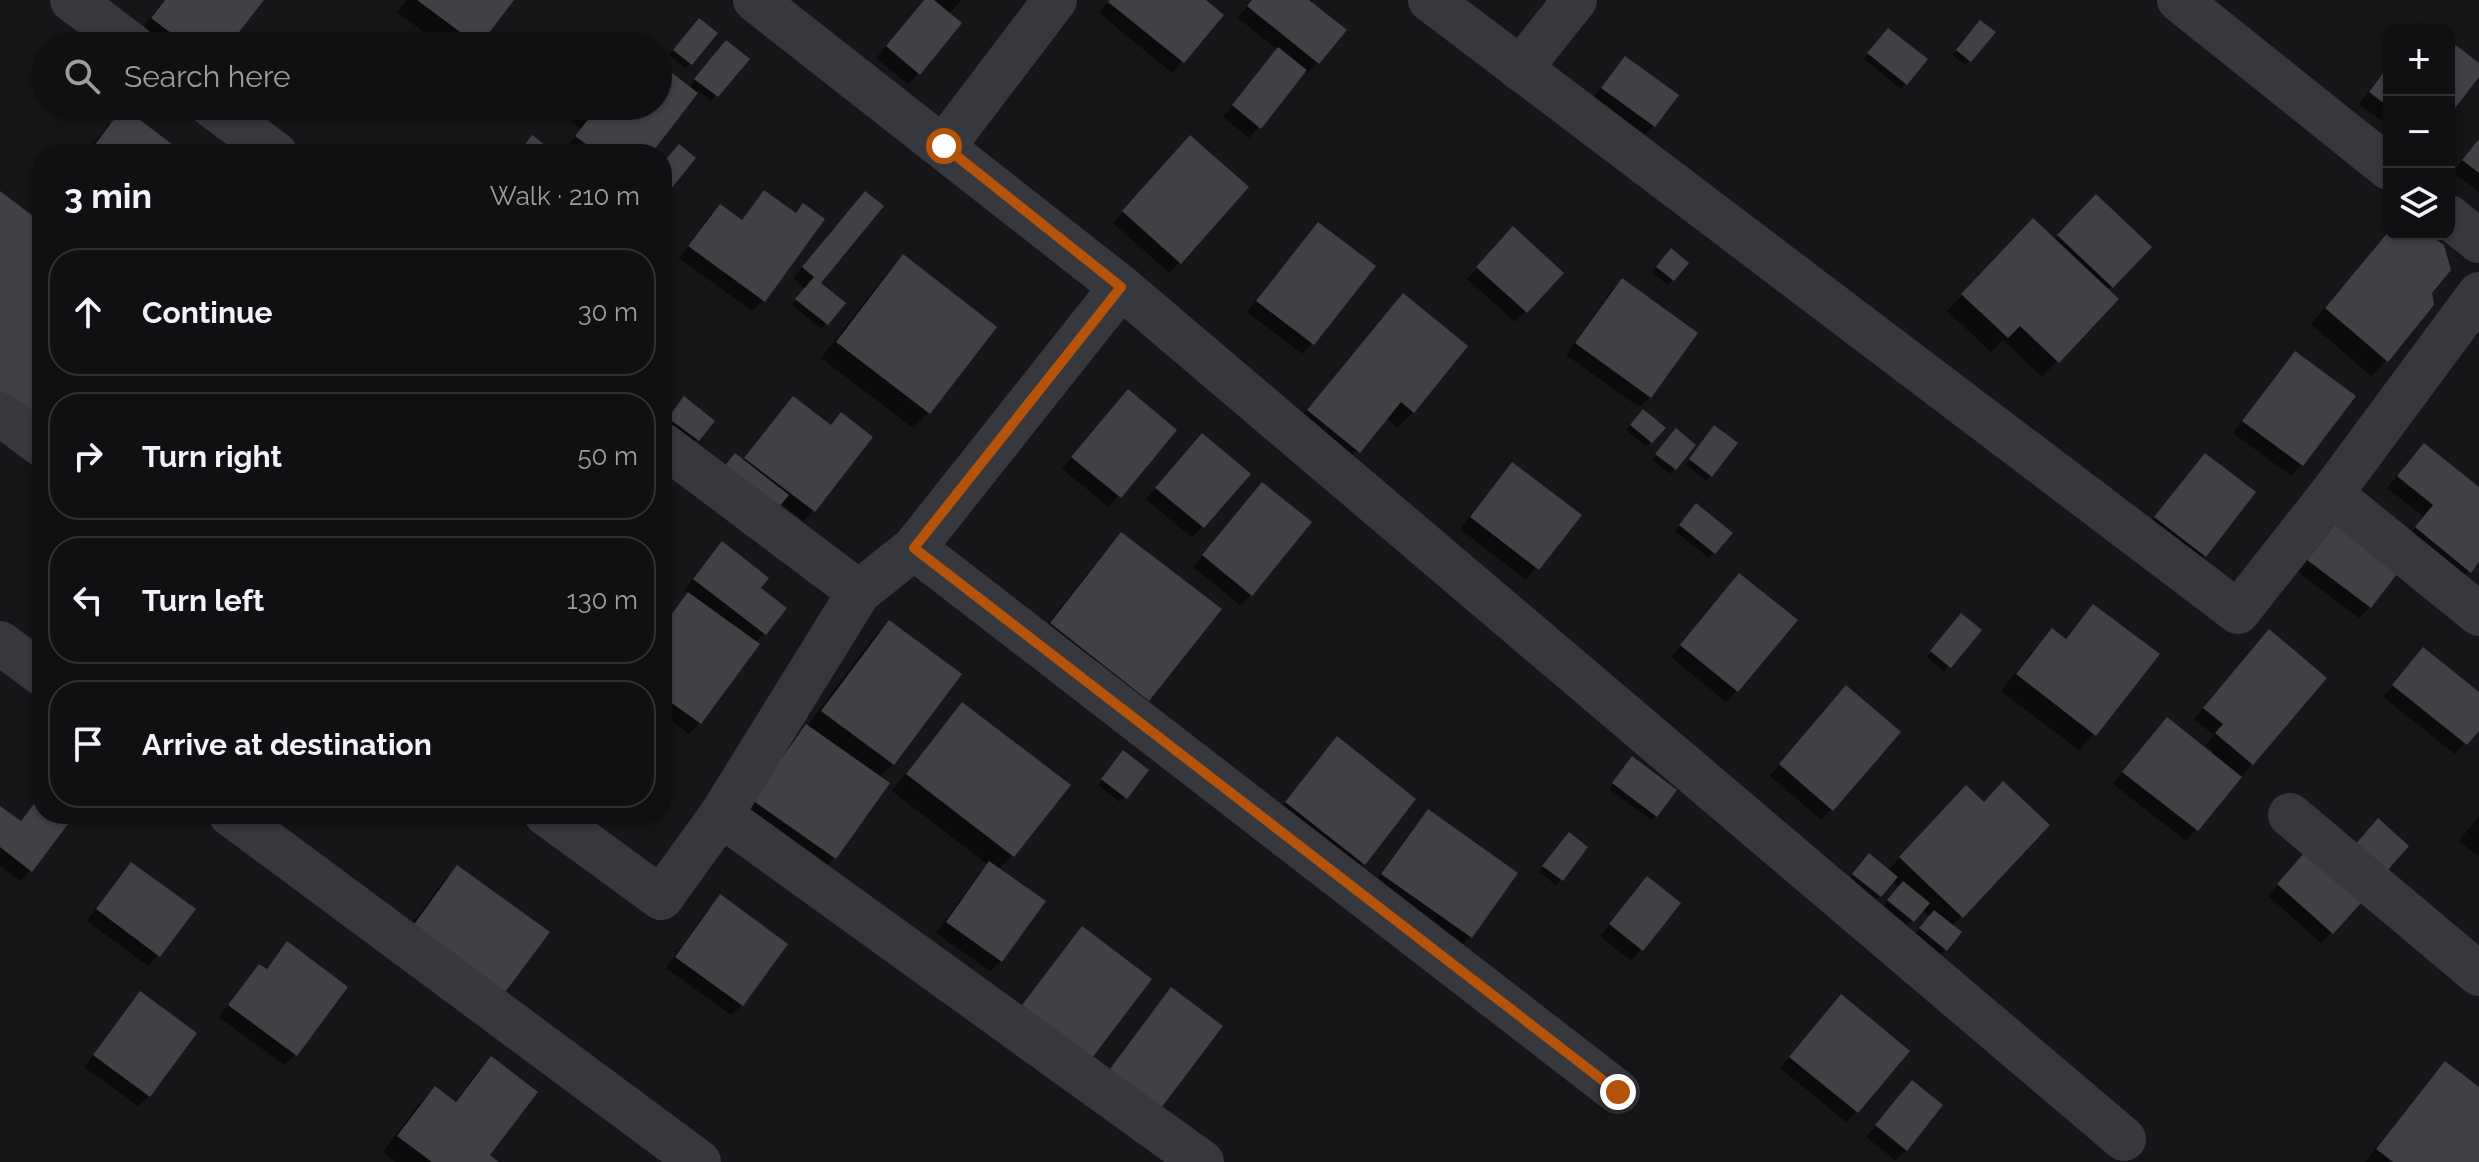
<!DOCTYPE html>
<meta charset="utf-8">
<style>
body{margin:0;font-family:Raleway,sans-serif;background:#1e1e20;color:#f1f3f6}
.controls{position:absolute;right:24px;top:24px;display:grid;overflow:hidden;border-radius:16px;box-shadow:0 2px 6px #0004}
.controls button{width:72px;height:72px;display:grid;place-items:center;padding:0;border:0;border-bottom:2px solid #303032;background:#101012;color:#f1f3f6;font:40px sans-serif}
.stop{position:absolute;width:24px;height:24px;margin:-18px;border:6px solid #b45309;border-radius:50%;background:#fff}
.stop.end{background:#b45309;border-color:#fff;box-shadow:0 2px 8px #0008}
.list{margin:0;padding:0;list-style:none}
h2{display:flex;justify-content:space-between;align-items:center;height:104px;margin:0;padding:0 32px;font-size:34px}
h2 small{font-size:26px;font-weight:400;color:#9c9d9f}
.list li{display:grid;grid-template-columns:52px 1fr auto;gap:24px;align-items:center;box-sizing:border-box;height:128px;margin:0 16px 16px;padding:0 16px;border:2px solid #303032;border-radius:32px}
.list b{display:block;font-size:30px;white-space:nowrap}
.list em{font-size:26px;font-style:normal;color:#9c9d9f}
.icon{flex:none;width:44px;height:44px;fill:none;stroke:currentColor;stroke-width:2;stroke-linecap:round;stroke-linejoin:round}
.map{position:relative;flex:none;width:2479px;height:1162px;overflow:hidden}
.search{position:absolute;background:#101012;box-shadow:0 2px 6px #0004;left:32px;top:32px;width:640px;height:88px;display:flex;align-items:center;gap:20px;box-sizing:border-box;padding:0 28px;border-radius:44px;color:#9c9d9f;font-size:30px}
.panel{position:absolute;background:#101012;box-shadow:0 2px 6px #0004;left:32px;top:144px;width:640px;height:680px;border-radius:32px}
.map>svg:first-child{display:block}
.shadow{fill:#0007}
.building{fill:#404145}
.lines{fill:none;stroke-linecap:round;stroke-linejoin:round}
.minor{stroke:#37383d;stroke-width:44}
.route{stroke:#b45309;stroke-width:10}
</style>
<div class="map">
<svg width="2479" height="1162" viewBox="0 0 2479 1162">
<rect width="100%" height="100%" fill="#161618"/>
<g class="shadow">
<path d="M164 0H262L226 46H163L142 29Z"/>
<path d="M406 0H512L477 46H442L397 12Z"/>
<path d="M924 0H962L949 14 919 73 908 84 876 58Z"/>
<path d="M1110 0H1203L1221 15 1172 73 1099 13Z"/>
<path d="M1252 0H1313L1310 3 1318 63 1307 73 1304 71 1249 138 1223 117 1278 50 1238 18Z"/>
<path d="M2423 23 2432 30H2417Z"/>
<path d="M694 25 690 63 685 68 669 55Z"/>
<path d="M1975 28 1970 60 1965 65 1952 55Z"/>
<path d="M1883 35 1926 60 1901 89 1864 59Z"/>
<path d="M721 47 747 59 711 101 698 90 649 154H574L566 148 581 129 565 117 574 106H658V65L689 88Z"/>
<path d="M1625 58 1654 126 1643 136 1592 99Z"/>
<path d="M2389 65V126L2359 104Z"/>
<path d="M123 110 182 154H86L107 126Z"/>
<path d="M2479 139V192L2453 172Z"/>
<path d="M1179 148 1180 262 1169 273 1113 223Z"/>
<path d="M764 193 794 214 803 206 763 300 752 311 679 258 709 217 720 206 740 222Z"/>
<path d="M2096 197 2149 247 2107 291 2116 299 2042 377 2003 340 1991 352 1947 311 2018 237 2054 240Z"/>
<path d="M854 204 818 283 843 303 821 329 792 305 805 289 793 278Z"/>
<path d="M1318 224 1312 343 1302 354 1247 312Z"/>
<path d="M2389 231V234H2424L2430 293 2387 360 2371 376 2311 324Z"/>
<path d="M1503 240 1525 312 1515 322 1467 279Z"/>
<path d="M1666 256 1672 280 1668 285 1652 273Z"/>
<path d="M903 257 928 413 913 428 821 358 887 273Z"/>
<path d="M1622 281 1650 397 1639 407 1566 355 1611 291Z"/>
<path d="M1403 296 1413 412 1397 428 1386 418 1342 467 1293 427 1388 312Z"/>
<path d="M2295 354 2353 396 2301 465 2291 476 2233 433 2284 364Z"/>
<path d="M793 399 814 510 803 521 780 503 742 461Z"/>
<path d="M1117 402 1174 430 1109 507 1062 469Z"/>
<path d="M679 404 712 421 692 445 664 424Z"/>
<path d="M1638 416 1651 442 1646 447 1626 430Z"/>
<path d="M1710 433 1711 476 1706 480 1686 465Z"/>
<path d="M1671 436 1674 469 1670 474 1652 460Z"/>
<path d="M1192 446 1248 474 1192 538 1146 499Z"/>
<path d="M2205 455 2204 555 2194 566 2145 529Z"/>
<path d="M2413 456 2479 490V559L2459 582 2406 539 2424 517 2387 488Z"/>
<path d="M1512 464 1579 515 1526 580 1460 529Z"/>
<path d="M1251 496V595L1240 605 1193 567Z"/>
<path d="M1691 511 1730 533 1709 558 1675 531Z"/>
<path d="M1122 534 1148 699 1132 715 1035 640 1106 550Z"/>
<path d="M2326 536 2370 607 2359 618 2298 572Z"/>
<path d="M712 555 758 589 764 633 755 643 700 723 689 734 662 714V626L688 594 684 591Z"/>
<path d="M1729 586 1737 691 1726 702 1671 657Z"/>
<path d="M2093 606 2094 734 2079 750 2001 691 2037 646 2052 631 2064 640Z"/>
<path d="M1956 621 1979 630 1944 672 1927 657Z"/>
<path d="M889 622 893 764 879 777 887 783 834 858 818 874 737 817 791 742 807 726 873 638Z"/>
<path d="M2258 643 2252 764 2186 841 2113 784 2167 719 2211 754 2213 751 2206 745 2214 735 2194 719Z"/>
<path d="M2423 650 2479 695V728L2455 754 2383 697Z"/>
<path d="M1836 698 1832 809 1821 820 1770 776Z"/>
<path d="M963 705 1068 785 1012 856 998 870 1001 961 990 971 936 933 979 874 988 865 892 791 947 721Z"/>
<path d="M1326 750 1363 863 1353 874 1276 813Z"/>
<path d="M1119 758 1125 797 1120 802 1098 785Z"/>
<path d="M1628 764 1656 816 1651 820 1609 789Z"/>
<path d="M42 800V814H60L31 870 20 881 0 866V808L19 823 30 810Z"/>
<path d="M1951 804H1983L2047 825 1951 927 1959 933 1940 955 1915 934 1930 917 1922 909 1907 925 1883 906 1899 888 1892 881 1875 901 1849 880 1865 861 1887 871Z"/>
<path d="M1428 812 1516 874 1470 937 1459 948 1372 885 1417 823Z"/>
<path d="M213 814H282L265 835Z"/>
<path d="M2479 816V857L2459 841Z"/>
<path d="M1564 840 1585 848 1556 885 1539 872Z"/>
<path d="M131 864 158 955 148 966 87 921 121 875Z"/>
<path d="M2295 865 2332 932 2321 943 2268 896Z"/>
<path d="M457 868 547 933 388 957 441 884Z"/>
<path d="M1637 889 1678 904 1631 961 1600 936Z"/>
<path d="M720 897 742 1005 731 1015 666 968 709 908Z"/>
<path d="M287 944 345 987 295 1055 284 1065 219 1017 249 977 265 970Z"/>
<path d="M140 994 149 1096 138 1106 84 1067 129 1005Z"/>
<path d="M1831 1007 1857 1112 1846 1122 1780 1068Z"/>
<path d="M491 1059 487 1155 496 1162H395L383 1152 419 1104 435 1088 454 1103 476 1074Z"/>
<path d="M2446 1064 2479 1089V1162H2365L2430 1080Z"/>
<path d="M1912 1082 1906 1150 1895 1160 1866 1137Z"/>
</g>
<g class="building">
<path d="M165 0H264L228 46H188L151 18Z"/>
<path d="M417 0H514L479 46Z"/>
<path d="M924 0H934L962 23 920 75 886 46Z"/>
<path d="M1110 0H1206L1224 15 1184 63 1108 2Z"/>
<path d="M1252 0H1309L1347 30 1319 64 1247 6Z"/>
<path d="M699 18 718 33 692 65 673 50Z"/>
<path d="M1980 20 1996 32 1971 62 1956 50Z"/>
<path d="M1888 28 1928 59 1907 85 1867 53Z"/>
<path d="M726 40 750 59 718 97 694 79Z"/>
<path d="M2449 40 2479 63V77L2449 116Z"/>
<path d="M1278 47 1307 70 1261 129 1232 105Z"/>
<path d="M1625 56 1679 95 1655 127 1601 88Z"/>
<path d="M658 62 698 93 651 154H638L627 145 620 154H599L575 136 590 117 575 106H658Z"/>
<path d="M2389 65V107L2369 92Z"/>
<path d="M123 107 185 154H88Z"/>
<path d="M532 135 557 154H518Z"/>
<path d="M1190 135 1249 187 1181 264 1122 211Z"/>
<path d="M2479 139V173L2462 160Z"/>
<path d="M679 144 696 158 662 200V164Z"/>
<path d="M764 190 796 213 803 203 825 219 765 302 688 246 720 204 742 220Z"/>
<path d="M0 191 42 223V425L0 393Z"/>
<path d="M865 191 884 206 821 283 846 303 828 325 795 299 814 277 802 267Z"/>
<path d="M2096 194 2152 247 2113 288 2057 235Z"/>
<path d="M2033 218 2119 299 2059 363 2020 326 2008 338 1961 294Z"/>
<path d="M1318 222 1376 266 1314 345 1256 301Z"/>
<path d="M1513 226 1564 273 1527 313 1476 267Z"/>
<path d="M2389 231V234H2428L2444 245 2451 270 2432 293 2434 305 2388 362 2325 308Z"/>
<path d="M1671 248 1689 263 1674 281 1656 267Z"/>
<path d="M903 254 997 327 930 414 836 342Z"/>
<path d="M1622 278 1698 333 1651 398 1575 343Z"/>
<path d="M1403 293 1468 346 1414 413 1401 402 1360 453 1307 410Z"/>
<path d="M2295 351 2356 396 2303 466 2242 421Z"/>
<path d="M1128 389 1177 430 1121 498 1071 457Z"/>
<path d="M684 396 715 421 699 441 668 418Z"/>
<path d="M793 396 831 425 841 412 873 437 815 512 744 458Z"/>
<path d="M1643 409 1666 428 1652 443 1630 425Z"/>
<path d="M1714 425 1738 443 1712 477 1689 459Z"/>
<path d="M1676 428 1696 445 1676 470 1655 454Z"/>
<path d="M1202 433 1251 474 1204 528 1155 488Z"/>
<path d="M2424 443 2479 487V562L2471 573 2415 527 2433 505 2397 476Z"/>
<path d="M735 453 789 495 768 520 714 479Z"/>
<path d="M2205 453 2256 492 2206 557 2154 517Z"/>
<path d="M1512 462 1582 515 1539 570 1470 517Z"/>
<path d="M1262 482 1312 522 1252 596 1202 555Z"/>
<path d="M1696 503 1733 533 1715 554 1679 525Z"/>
<path d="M2337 522 2400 570 2371 608 2307 560Z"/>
<path d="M1121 532 1222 609 1149 701 1050 623Z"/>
<path d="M722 541 769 578 761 588 787 608 766 635 693 579Z"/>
<path d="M1739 573 1798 620 1738 692 1680 645Z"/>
<path d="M688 592 760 644 701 724 662 696V627Z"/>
<path d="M2093 604 2160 654 2096 736 2016 674 2052 628 2066 639Z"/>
<path d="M1961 613 1982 630 1951 668 1930 651Z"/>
<path d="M889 620 962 674 894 765 821 711Z"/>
<path d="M2269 629 2327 678 2253 765 2215 733 2223 724 2203 708Z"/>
<path d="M2423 647 2479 692V731L2467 745 2392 685Z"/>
<path d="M1846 685 1901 732 1833 811 1779 764Z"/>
<path d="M962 702 1071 785 1014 857 906 774Z"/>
<path d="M2167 717 2242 777 2198 831 2122 772Z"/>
<path d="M806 724 890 783 836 859 752 800Z"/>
<path d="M1337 736 1416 799 1365 865 1285 802Z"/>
<path d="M1123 750 1149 770 1127 799 1101 779Z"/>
<path d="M1632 756 1677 790 1657 817 1612 783Z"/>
<path d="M2003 781 2050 825 1963 918 1899 857 1966 785 1984 802Z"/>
<path d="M40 796 42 798V814H63L71 820 32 872 0 847V806L21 821Z"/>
<path d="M1428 809 1518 873 1472 938 1381 874Z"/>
<path d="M2378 818 2409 846 2386 872 2354 846Z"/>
<path d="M1569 832 1588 847 1563 881 1542 866Z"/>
<path d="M2305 852 2362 902 2333 934 2277 884Z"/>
<path d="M1869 853 1898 877 1881 897 1852 874Z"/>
<path d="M989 861 1046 901 1002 962 946 922Z"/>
<path d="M131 862 196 909 160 957 96 909Z"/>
<path d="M457 865 550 932 494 1007 402 941Z"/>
<path d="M1647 876 1681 903 1643 951 1609 924Z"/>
<path d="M1903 881 1930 903 1914 922 1887 900Z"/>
<path d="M720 894 788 944 743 1006 675 957Z"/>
<path d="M1934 910 1962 932 1947 951 1919 928Z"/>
<path d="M1082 926 1152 979 1092 1058 1022 1005Z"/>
<path d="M287 941 348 987 297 1056 228 1005 259 964 267 969Z"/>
<path d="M1171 987 1223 1026 1155 1116 1104 1077Z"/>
<path d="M140 991 197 1033 150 1097 93 1055Z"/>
<path d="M1841 994 1910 1051 1858 1113 1789 1057Z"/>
<path d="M491 1056 538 1092 490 1155 499 1162H432L397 1136 435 1086 456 1102Z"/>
<path d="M2445 1061 2479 1087V1162H2393L2376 1149Z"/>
<path d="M1912 1080 1943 1105 1907 1151 1875 1125Z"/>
</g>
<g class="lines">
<g class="minor">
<path d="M72 0 133 46"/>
<path d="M755 0 1121 287 2124 1139"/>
<path d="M1430 0 2238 612 2331 494 2479 294"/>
<path d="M2179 0 2389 168"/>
<path d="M1520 69 1575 0"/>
<path d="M212 106 276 154"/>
<path d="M944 146 1055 0"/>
<path d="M2449 217 2479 241"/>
<path d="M0 414 42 445"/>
<path d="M662 444 859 592"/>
<path d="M2331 494 2479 614"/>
<path d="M914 548 1618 1092"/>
<path d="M0 643 42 674"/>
<path d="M230 814 699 1162"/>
<path d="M546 814 661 898 721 815 859 592 914 548 1121 287"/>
<path d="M721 815 1202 1162"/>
<path d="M2290 815 2479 974"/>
</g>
</g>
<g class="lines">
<path class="route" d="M944 146 1121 287 914 548 1618 1092"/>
</g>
</svg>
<div class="controls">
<button>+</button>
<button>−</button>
<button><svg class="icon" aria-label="layers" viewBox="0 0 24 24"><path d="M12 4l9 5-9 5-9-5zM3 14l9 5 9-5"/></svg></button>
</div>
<div class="stop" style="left:944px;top:146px"></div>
<div class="stop end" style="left:1618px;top:1092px"></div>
<div class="search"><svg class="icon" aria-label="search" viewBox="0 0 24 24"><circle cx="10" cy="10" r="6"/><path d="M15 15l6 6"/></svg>Search here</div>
<section class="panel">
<h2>3 min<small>Walk · 210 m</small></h2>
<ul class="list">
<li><svg class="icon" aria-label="ahead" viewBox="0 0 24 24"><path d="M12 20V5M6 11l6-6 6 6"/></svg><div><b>Continue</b></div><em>30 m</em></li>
<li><svg class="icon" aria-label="right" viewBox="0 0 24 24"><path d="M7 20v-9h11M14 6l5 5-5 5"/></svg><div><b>Turn right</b></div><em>50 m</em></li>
<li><svg class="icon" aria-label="left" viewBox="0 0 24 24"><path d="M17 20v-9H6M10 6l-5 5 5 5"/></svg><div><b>Turn left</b></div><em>130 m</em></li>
<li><svg class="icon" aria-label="arrive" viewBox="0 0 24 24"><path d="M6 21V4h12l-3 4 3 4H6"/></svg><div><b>Arrive at destination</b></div></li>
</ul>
</section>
</div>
